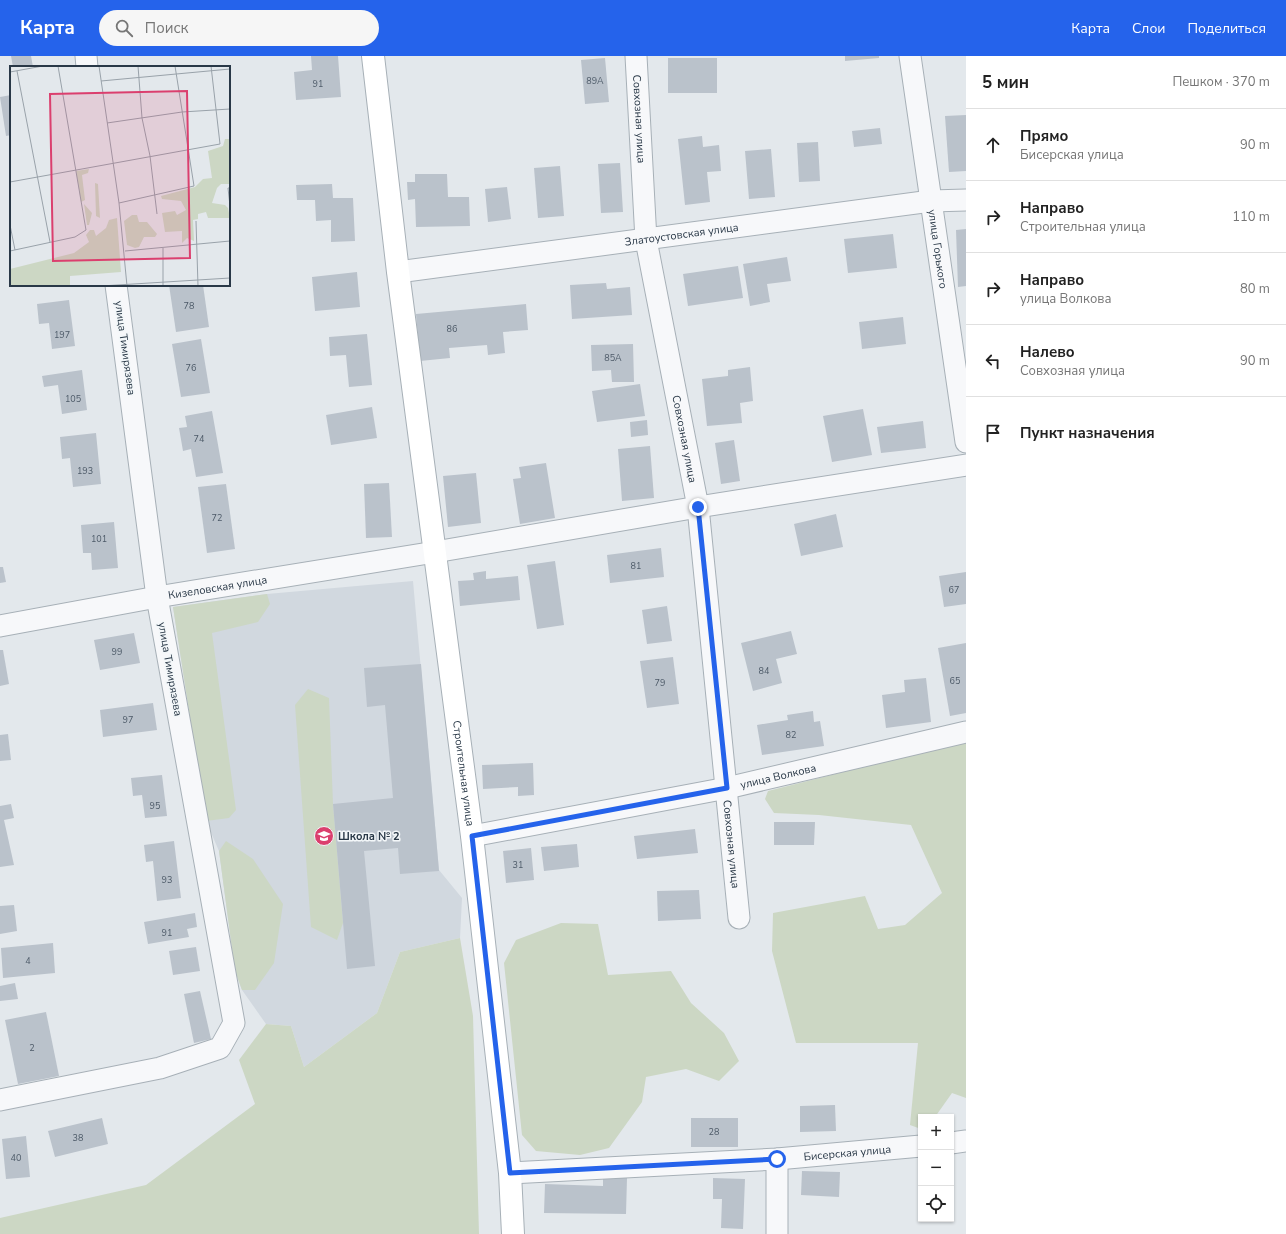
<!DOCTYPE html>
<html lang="ru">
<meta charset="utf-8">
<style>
body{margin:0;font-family:"Nunito Sans",sans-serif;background:#f6f6f6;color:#222}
.controls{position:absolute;right:12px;bottom:12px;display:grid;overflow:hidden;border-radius:0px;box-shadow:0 1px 3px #0004}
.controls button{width:36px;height:36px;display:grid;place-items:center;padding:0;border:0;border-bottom:1px solid #e0e0e0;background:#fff;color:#222;font:20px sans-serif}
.stop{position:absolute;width:12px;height:12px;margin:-9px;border:3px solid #2563eb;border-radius:50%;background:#fff}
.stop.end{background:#2563eb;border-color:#fff;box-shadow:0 1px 4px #0008}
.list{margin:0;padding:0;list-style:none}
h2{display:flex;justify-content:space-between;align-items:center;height:52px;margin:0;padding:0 16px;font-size:17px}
h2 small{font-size:13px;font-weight:400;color:#767676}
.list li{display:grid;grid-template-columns:26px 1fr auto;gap:12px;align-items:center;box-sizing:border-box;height:72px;padding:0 16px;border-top:1px solid #e0e0e0}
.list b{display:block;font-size:15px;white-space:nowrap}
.list p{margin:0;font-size:13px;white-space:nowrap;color:#767676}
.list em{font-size:13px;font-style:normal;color:#767676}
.icon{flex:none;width:22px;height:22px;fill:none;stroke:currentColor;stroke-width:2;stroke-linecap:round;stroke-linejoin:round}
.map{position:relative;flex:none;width:966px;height:1178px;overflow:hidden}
header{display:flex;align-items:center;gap:24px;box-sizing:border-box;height:56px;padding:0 20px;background:#2563eb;color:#fff}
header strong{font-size:19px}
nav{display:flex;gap:22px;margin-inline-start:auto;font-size:14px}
.search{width:280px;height:36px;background:#f6f6f6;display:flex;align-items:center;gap:10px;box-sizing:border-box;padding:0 14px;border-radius:22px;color:#767676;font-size:15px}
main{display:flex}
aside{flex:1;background:#fff}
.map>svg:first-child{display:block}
.built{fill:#d1d8df}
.green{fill:#ccd7c4}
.building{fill:#bac2cb}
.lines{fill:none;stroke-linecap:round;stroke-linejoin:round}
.street-casing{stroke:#a7b0b7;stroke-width:23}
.secondary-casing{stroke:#a7b0b7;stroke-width:24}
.street{stroke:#f7f8fa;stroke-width:21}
.secondary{stroke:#fff;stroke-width:22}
.route{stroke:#2563eb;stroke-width:5}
.labels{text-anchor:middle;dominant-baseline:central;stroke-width:3;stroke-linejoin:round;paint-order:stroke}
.number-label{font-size:9px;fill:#4d5a68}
.street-label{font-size:11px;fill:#293847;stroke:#f3f7f9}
.poi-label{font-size:11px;font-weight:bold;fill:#293847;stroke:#f3f7f9;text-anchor:start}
.inset-road{fill:none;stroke:#99a2aa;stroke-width:1}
.view{fill:#db3f6e;fill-opacity:0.15;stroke:#db3f6e;stroke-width:2}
.inset-edge{fill:none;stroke:#293847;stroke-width:2}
</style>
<header>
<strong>Карта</strong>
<div class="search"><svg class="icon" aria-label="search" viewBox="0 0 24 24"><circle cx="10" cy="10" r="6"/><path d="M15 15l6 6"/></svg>Поиск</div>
<nav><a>Карта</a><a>Слои</a><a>Поделиться</a></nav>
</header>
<main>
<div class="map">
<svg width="966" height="1178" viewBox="0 0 966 1178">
<rect width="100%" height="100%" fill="#e3e8ec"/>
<path class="built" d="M413 525 439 814 462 842 460 882 400 896 377 957 304 1011 291 970 266 968 242 934 235 915 219 795 206 765 173 551 267 538Z"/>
<g class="green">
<path d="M267 538 270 548 258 566 212 577 236 754 229 762 206 765 173 551Z"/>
<path d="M308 633 329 642 333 748 343 867 337 884 311 871 295 649Z"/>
<path d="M966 685V1042L952 1037 935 1061H921V1073L910 1069 918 987H796L772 895 773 857 865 840 878 873 905 869 942 837 911 769 819 759 774 757 765 743 768 735Z"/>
<path d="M226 785 253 803 283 848 274 907 255 934H242L235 915 219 795Z"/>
<path d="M561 867 598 868 608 919 671 915 691 947 724 977 739 1005 719 1025 686 1013 646 1021 642 1046 609 1092 580 1099 536 1095 522 1079 504 907 516 884Z"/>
<path d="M460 882 473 960 479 1178H0V1162L146 1129 255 1048 239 1004 266 968 291 970 304 1011 377 957 400 896Z"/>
</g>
<g class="building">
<path d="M11 0H31L33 11H13Z"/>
<path d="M311 0H338L341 41 296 44 294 16 312 14Z"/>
<path d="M845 0H879V2L845 5Z"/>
<path d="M605 2 609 46 585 48 581 4Z"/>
<rect x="668" y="2" width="49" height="35"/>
<path d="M11 39V79L6 80 0 41Z"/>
<path d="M966 59V115L949 116 945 60Z"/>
<path d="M880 72 882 88 854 91 852 75Z"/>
<path d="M702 80 703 91 719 89 721 115 707 116 710 146 685 149 678 83Z"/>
<path d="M818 86 820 125 799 126 797 87Z"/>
<path d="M771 93 775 141 749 143 745 95Z"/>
<path d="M620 107 623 156 601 157 598 108Z"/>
<path d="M560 110 564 160 538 162 534 112Z"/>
<path d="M415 118H447L448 141H469L470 170 416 171 415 143 408 144 407 126H415Z"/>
<path d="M332 128 333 142H353L355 185 331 186V164L316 165 315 144H297L296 129Z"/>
<path d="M507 131 511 163 488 166 485 133Z"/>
<path d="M966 173V230L958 231 956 174Z"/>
<path d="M893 178 897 212 848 217 844 183Z"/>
<path d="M787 201 791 225 767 228 770 246 750 250 743 208Z"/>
<path d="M738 210 743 242 688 250 683 218Z"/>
<path d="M357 216 360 251 315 255 312 221Z"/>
<path d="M606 227 607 233 630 231 632 259 572 263 570 229Z"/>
<path d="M169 229H203L209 271 176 276Z"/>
<path d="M69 244 75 290 52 293 49 267 39 268 37 248Z"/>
<path d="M526 248 528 274 503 276 505 297 488 299 487 289 449 292 450 302 420 305 416 258Z"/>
<path d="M903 261 906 288 862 293 859 266Z"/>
<path d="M367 278 372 329 349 331 346 299 330 300 329 281Z"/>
<path d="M201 283 210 337 181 341 172 288Z"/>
<path d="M633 288 634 326H612L611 314 592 315 591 289Z"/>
<path d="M750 311 753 345 740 347 742 367 707 370 702 323 728 320V314Z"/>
<path d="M82 314 87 354 62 358 58 329 44 331 42 320Z"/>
<path d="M640 328 645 360 597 366 592 335Z"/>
<path d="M372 351 377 382 331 389 326 359Z"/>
<path d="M863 353 872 399 832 406 823 360Z"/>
<path d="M212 355 223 417 196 421 191 393 183 395 179 372 187 371 185 360Z"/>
<path d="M647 364 648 379 631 381 630 366Z"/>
<path d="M923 365 926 392 881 397 877 371Z"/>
<path d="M96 377 101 428 73 431 70 402 62 403 60 381Z"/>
<path d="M734 384 740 425 721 428 715 387Z"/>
<path d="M650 390 654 442 622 445 618 393Z"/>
<path d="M546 407 555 462 520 468 513 423 521 422 519 411Z"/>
<path d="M476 417 481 467 448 471 443 420Z"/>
<path d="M389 427 392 481 366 482 364 428Z"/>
<path d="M226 428 235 493 207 497 198 431Z"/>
<path d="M836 458 843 491 801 500 794 468Z"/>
<path d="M114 466 118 512 92 514 91 497H83L81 469Z"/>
<path d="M661 492 664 521 610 527 607 499Z"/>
<path d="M555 505 564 569 537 573 527 509Z"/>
<path d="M0 511H3L6 526 0 527Z"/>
<path d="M486 515V523L518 520 520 544 460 550 458 525 474 524 473 517Z"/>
<path d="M966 516V548L944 551 939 520Z"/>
<path d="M667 550 672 585 647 588 642 554Z"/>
<path d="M791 575 797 598 776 603 782 627 753 635 741 587Z"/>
<path d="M134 577 140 607 100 614 94 584Z"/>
<path d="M966 587V657L950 660 938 592Z"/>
<path d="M0 594H3L9 628 0 630Z"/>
<path d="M673 601 679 648 647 652 640 605Z"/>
<path d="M421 608 439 815 400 818 398 792 364 795 375 910 347 913 333 748 393 742 385 649 367 651 364 612Z"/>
<path d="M926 622 931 666 886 672 882 639 905 636 904 624Z"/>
<path d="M153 647 157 674 103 681 100 654Z"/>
<path d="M813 655 814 666 820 665 824 690 762 699 757 669 788 664 787 659Z"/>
<path d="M8 678 11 704 0 705V679Z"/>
<path d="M533 707 534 739 518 740V731L483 733 482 709Z"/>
<path d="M162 719 167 760 145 762 142 739 133 740 131 722Z"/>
<path d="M11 748 14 762 4 764 14 809 0 811V750Z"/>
<path d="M774 766H815L814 789H774Z"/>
<path d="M695 773 698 797 637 803 634 780Z"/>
<path d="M174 785 181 842 157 845 153 805 146 806 144 789Z"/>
<path d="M577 788 579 811 544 815 541 791Z"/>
<path d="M531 792 534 824 506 827 503 795Z"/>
<path d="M699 834 701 863 658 865 657 835Z"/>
<path d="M14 849 17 875 0 878V850Z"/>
<path d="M195 857 197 871 187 873 189 881 148 888 144 866Z"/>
<path d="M53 887 55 917 3 922 1 892Z"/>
<path d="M196 891 200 915 173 919 169 895Z"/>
<path d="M15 927 18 943 0 945V930Z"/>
<path d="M200 935 211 983 194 987 184 938Z"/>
<path d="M46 956 59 1020 18 1028 5 964Z"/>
<path d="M835 1049 836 1075 800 1076V1050Z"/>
<path d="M102 1062 108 1088 55 1101 48 1075Z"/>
<rect x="691" y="1062" width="47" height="29"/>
<path d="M26 1080 30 1121 6 1123 2 1083Z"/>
<path d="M802 1115 840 1116 839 1141 801 1139Z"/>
<path d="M603 1122H627L626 1158 544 1157 545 1128 603 1130Z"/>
<path d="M713 1122 745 1123 743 1173 721 1172 722 1143H713Z"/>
</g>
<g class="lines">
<defs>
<g id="street">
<path d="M86 0 87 11"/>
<path id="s1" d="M636 0 646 184 698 451 739 862"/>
<path id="s2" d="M910 0 966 386"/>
<path id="s3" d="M398 216 931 145 966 144"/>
<path id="s4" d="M0 570 157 541 435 496 698 451 966 409"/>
<path id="s5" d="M472 780 727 732 966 676"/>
<path d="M0 1044 160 1012 220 992 234 967 157 541 116 229"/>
<path d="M951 1087 966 1085"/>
<path id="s6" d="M510 1117 777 1103 921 1090"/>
<path d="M777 1178V1103"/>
</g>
<g id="secondary">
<path id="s7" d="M373 0 398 216 472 780 510 1117 513 1178"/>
</g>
</defs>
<use href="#street" class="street-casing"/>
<use href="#secondary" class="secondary-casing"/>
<use href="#street" class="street"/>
<use href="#secondary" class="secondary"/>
</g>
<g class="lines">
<path class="route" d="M698 451 727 732 472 780 510 1117 777 1103"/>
</g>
<defs>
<symbol id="school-disc" viewBox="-11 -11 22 22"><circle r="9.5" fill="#db3f6e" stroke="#f3f7f9"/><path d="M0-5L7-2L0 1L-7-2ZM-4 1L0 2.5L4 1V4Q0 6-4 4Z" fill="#fff"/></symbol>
</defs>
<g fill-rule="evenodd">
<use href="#school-disc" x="313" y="769" width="22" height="22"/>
</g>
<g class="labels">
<g class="number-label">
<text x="595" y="25">89А</text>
<text x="318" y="28">91</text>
<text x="189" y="250">78</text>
<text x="452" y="273">86</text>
<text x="62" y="279">197</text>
<text x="613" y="302">85А</text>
<text x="191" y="312">76</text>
<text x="73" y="343">105</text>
<text x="199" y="383">74</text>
<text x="85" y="415">193</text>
<text x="217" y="462">72</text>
<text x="99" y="483">101</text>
<text x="636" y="510">81</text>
<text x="954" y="534">67</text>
<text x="117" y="596">99</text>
<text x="764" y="615">84</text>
<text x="955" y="625">65</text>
<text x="660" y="627">79</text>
<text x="128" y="664">97</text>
<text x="791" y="679">82</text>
<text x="155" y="750">95</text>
<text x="518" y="809">31</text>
<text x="167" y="824">93</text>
<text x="167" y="877">91</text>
<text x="28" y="905">4</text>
<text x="32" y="992">2</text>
<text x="714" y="1076">28</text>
<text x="78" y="1082">38</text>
<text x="16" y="1102">40</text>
</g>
<g class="street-label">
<text stroke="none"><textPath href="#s1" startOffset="63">Совхозная улица</textPath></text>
<text stroke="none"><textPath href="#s3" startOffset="286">Златоустовская улица</textPath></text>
<text stroke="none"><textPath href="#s2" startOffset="195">улица Горького</textPath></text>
<text transform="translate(125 292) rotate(82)">улица Тимирязева</text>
<text stroke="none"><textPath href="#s1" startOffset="387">Совхозная улица</textPath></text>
<text stroke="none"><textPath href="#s4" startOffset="221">Кизеловская улица</textPath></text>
<text transform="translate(170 613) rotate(80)">улица Тимирязева</text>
<text stroke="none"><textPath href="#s7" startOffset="723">Строительная улица</textPath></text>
<text stroke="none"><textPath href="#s5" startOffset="312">улица Волкова</textPath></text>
<text stroke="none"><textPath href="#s1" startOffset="795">Совхозная улица</textPath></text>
<text stroke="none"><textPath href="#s6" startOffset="338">Бисерская улица</textPath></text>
</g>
<g class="poi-label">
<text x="338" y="780">Школа № 2</text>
</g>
</g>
<g transform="translate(10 10)">
<rect width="220" height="220" fill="#e3e8ec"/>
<path d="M215 73H220V118H211L207 122 202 137 215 139 218 142 220 152H198L196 146 188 148V153L183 154 184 175 177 172 172 177V165L155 166 152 147 165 145 167 149 176 144 171 135 152 133 151 130 185 121 193 113 202 112 198 85 213 80ZM79 103 78 107 72 109 75 134 71 136 66 105ZM85 117 88 118 90 152 86 150ZM74 138 82 147 79 159H77ZM122 149H127L129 156H137L147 168 145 171H134L129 181 125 182 117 179 114 155ZM107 152 111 206 60 210V220H0V203L64 187 79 176 76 169 80 164H84L86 170 96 162 99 154Z" fill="#ccd7c4"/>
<path class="inset-road" d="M89 0 109 137 117 220M128 0 132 52 140 90 147 148M7 5 40 176M0 6 33 0M91 15 220 3M97 57 172 46 220 43M0 116 210 78 201 0M220 122H218L220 140M109 137 184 120 165 0M186 155 188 220M0 159 5 184M153 182V220M0 185 65 171 76 164 48 0M115 185 220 175M91 220 220 212"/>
<path class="view" d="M177 25 180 192 43 195 40 28Z"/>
<rect width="220" height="220" class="inset-edge"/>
</g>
</svg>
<div class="controls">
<button>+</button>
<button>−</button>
<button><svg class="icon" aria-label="locate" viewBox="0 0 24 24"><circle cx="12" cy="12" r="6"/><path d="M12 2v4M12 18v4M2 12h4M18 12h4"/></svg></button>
</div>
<div class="stop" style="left:777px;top:1103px"></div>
<div class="stop end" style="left:698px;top:451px"></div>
</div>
<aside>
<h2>5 мин<small>Пешком · 370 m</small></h2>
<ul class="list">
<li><svg class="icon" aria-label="ahead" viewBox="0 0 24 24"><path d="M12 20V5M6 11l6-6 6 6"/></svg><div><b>Прямо</b><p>Бисерская улица</p></div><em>90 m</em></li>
<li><svg class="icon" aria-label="right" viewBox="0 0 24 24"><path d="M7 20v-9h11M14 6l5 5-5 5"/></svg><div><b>Направо</b><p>Строительная улица</p></div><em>110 m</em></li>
<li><svg class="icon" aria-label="right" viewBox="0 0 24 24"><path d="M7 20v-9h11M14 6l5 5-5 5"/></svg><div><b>Направо</b><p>улица Волкова</p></div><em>80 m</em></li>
<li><svg class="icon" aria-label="left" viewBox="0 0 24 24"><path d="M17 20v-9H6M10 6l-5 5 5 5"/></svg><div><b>Налево</b><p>Совхозная улица</p></div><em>90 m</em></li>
<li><svg class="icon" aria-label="arrive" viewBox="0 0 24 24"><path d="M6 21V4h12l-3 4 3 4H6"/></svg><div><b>Пункт назначения</b></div></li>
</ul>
</aside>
</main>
